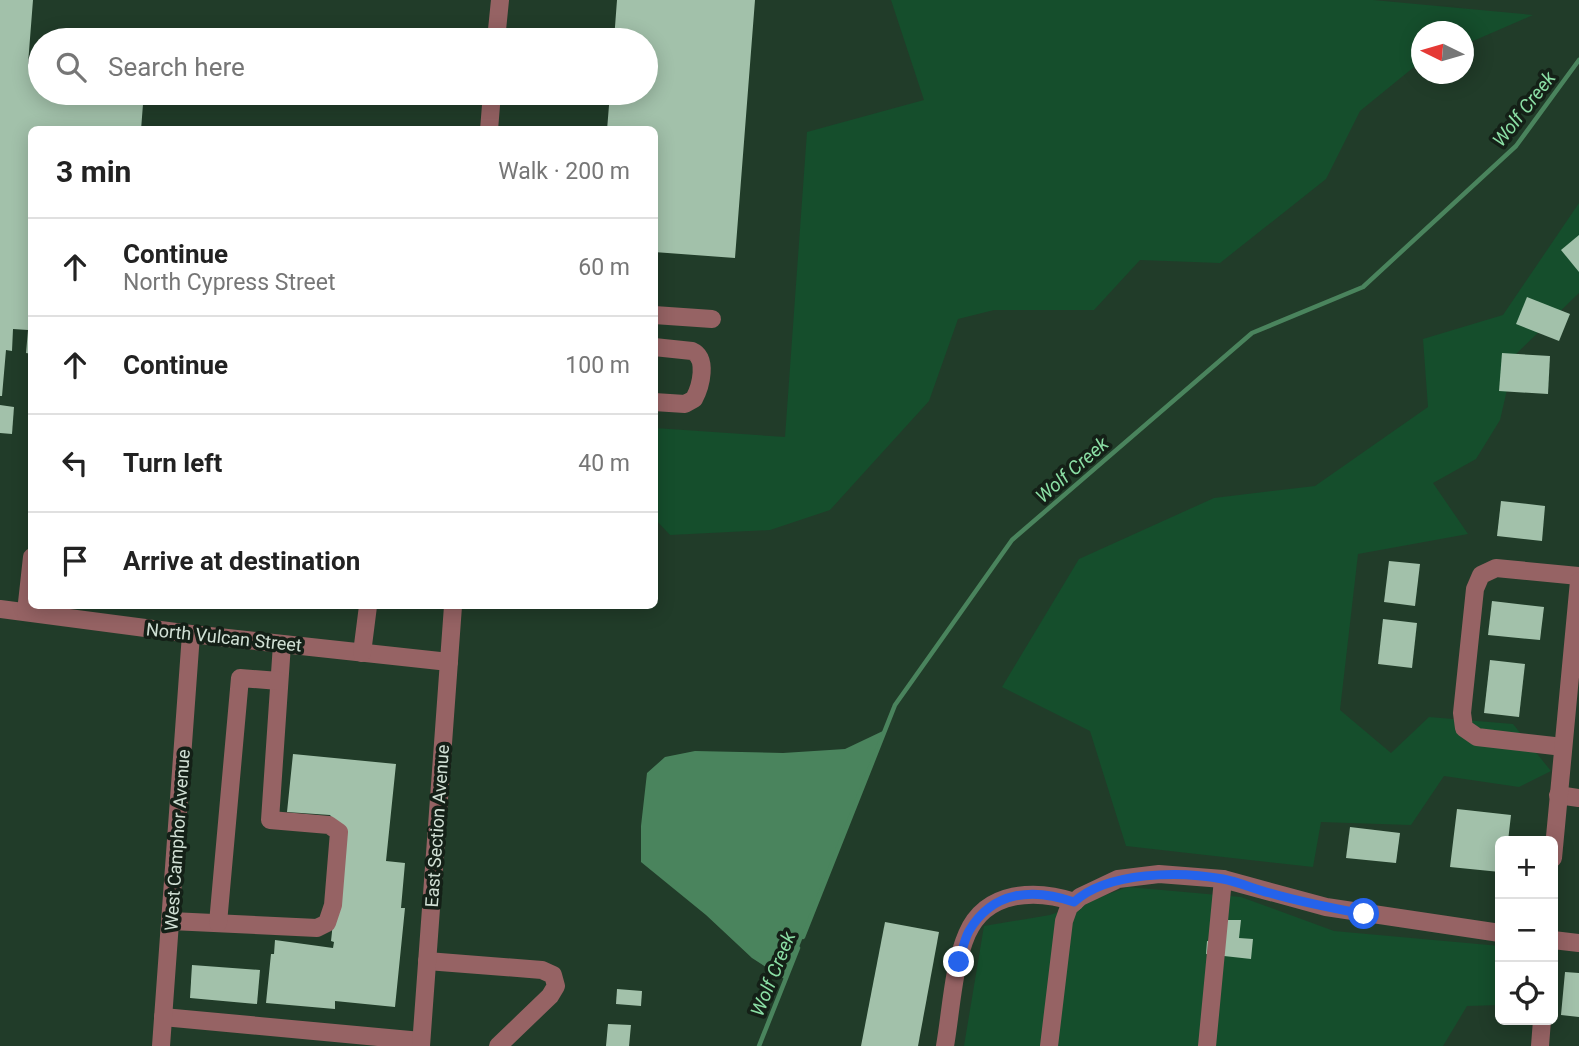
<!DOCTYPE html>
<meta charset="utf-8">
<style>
body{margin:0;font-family:Roboto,sans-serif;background:#f6f6f6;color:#222}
.controls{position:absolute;right:21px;bottom:21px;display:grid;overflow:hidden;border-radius:10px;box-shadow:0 4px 18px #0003}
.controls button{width:63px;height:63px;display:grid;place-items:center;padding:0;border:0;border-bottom:2px solid #e0e0e0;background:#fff;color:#222;font:35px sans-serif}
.compass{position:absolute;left:1411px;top:21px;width:63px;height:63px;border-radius:50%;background:#fff;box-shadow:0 4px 18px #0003;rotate:275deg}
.stop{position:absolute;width:21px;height:21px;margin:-16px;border:5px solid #2563eb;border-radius:50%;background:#fff}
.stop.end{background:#2563eb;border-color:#fff;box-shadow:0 2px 7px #0008}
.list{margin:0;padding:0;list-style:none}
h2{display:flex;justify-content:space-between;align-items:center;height:91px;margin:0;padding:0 28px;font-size:30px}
h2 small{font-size:23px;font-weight:400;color:#767676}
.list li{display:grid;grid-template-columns:46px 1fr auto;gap:21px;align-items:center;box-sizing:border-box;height:98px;padding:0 28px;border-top:2px solid #e0e0e0}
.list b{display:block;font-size:26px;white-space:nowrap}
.list p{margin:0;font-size:23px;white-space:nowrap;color:#767676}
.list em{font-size:23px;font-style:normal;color:#767676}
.icon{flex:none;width:38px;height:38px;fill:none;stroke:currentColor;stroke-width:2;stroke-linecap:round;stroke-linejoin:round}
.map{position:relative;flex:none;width:1579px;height:1046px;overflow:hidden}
.search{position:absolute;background:#fff;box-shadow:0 4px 18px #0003;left:28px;top:28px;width:630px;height:77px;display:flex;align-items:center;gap:18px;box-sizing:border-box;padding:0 24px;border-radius:38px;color:#767676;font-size:26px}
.panel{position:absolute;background:#fff;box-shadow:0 4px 18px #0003;left:28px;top:126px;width:630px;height:483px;border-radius:10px}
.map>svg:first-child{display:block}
.green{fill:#154e2c}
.water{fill:#4a845d}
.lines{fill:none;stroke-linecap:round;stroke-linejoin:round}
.stream{stroke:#4a845d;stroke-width:4.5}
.building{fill:#a2c1aa}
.minor{stroke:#966364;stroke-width:18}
.route{stroke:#2563eb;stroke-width:9}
.labels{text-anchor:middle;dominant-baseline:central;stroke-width:7;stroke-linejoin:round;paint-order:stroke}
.street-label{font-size:18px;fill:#d1e0d5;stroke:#142017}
.water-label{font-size:19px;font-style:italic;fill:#8bdfa5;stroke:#142017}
</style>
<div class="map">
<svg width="1579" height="1046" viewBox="0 0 1579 1046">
<rect width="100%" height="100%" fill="#213c29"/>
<g class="green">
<path d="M891 0H1373L1533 15 1464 45V32H1422L1421 64 1414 67 1360 111 1326 179 1220 263 1140 260 1094 310H994L958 319 929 401 830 510 770 530 670 535 655 519V428L785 437 807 132 924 100Z"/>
<path d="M1579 203V293L1515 355 1500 420 1476 459 1433 483 1468 534 1358 554 1340 710 1391 753 1429 717 1513 724 1551 771 1519 787 1444 776 1411 825 1321 822 1313 867 1126 846 1090 731 1002 687 1079 559 1214 498 1315 486 1428 407 1423 339 1503 315Z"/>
<path d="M1128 887 1241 897 1334 931 1500 946V1005L1467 1006 1443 1046H964L984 926 1050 915Z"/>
</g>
<path class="water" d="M885 730 786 980 752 958 706 915 641 862V826L647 773 665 757 695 751 783 753 845 749Z"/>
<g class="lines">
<g class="stream">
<path d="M803 937 895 705 1012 540 1252 333 1363 287 1516 146 1579 60"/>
<path d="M759 1046 798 948"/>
</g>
</g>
<g class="building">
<path d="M0 0H33L28 64 40 65V93H109L108 102 143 104 141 130H32V354L26 353 28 330 13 329 12 351 6 350 2 396H0Z"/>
<path d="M617 0H755L735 258 654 252V130H607L610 93H646V40H614Z"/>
<path d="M1579 235V272L1561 250Z"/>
<path d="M1527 297 1570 314 1559 341 1516 324Z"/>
<path d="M1502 353 1550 356 1548 394 1499 391Z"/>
<path d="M0 405 14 407 12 434 0 433Z"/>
<path d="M1501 501 1545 506 1542 541 1497 536Z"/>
<path d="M1389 561 1420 564 1415 606 1384 602Z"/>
<path d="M1492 601 1544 607 1540 640 1488 635Z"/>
<path d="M1383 619 1417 623 1412 668 1378 664Z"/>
<path d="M1490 660 1525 664 1519 717 1484 713Z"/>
<path d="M293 754 396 764 386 861 405 863 401 908H405L395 1007 335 1001V1009L266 1003 271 954H274L275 940 333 948 334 942 331 941 343 831 330 815 287 812Z"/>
<path d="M1457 809 1511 815 1508 841H1500V872L1450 867Z"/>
<path d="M1350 827 1400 833 1396 863 1346 858Z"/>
<path d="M1217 920H1241L1239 938 1253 939 1251 959 1206 954 1207 941 1216 942Z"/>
<path d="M885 922 939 932 918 1046H861Z"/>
<path d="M192 965 260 970 257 1004 190 998Z"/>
<path d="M1565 972 1579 973V1017L1561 1015Z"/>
<path d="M617 989 642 991 641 1006 616 1004Z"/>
<path d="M608 1024 631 1025 629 1046H606Z"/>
</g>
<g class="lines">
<g class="minor">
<path d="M496 40 500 0"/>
<path d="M489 130 492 93"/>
<path d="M654 315 712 319"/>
<path d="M654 347 692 351C708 358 701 386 694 399L685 404 654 402"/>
<path d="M0 609 191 634 449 662"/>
<path d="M26 612 32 557"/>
<path d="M362 653 368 606"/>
<path d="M1563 747 1477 737 1464 728 1462 713 1475 589 1481 575 1496 568 1579 576"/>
<path d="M1558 795 1579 798"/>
<path d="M1553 858 1579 581"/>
<path d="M171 921 317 928 327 923 333 905 339 832 329 825 270 820 282 644"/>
<path d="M218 923 240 678 279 681"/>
<path d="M1553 940 1579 943"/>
<path d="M427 961 542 970 553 975 556 986 550 996 498 1046"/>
<path d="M163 1017 421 1041"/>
<path d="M161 1046 191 634"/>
<path d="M421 1046 453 606"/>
<path d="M945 1046C951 1012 953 966 967 934 986 890 1036 889 1075 902"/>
<path d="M1049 1046 1064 921 1069 907 1080 897 1118 879 1159 874 1223 879 1326 907 1500 933"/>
<path d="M1207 1046 1223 879"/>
<path d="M1540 1046 1542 1020"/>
</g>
</g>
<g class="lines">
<path class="route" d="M959 962C962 952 964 940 969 931 993 890 1034 888 1074 902 1108 871 1181 871 1223 879 1239 882 1254 889 1270 893 1301 902 1332 908 1364 914"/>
</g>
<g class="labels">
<g class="street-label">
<text transform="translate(224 637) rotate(6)">North Vulcan Street</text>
<text transform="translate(437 826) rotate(-86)">East Section Avenue</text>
<text transform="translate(177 840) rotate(-86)">West Camphor Avenue</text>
</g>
<g class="water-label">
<text transform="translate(1524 109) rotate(-52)">Wolf Creek</text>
<text transform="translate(1072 470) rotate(-41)">Wolf Creek</text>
<text transform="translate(773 974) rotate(-68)">Wolf Creek</text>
</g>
</g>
</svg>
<div class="controls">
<button>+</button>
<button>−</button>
<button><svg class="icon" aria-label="locate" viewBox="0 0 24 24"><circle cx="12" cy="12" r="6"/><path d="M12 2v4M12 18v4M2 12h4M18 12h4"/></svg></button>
</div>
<svg class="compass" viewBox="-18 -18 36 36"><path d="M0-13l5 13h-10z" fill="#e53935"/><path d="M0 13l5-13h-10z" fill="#767676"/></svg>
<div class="stop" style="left:1364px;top:914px"></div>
<div class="stop end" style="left:959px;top:962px"></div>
<div class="search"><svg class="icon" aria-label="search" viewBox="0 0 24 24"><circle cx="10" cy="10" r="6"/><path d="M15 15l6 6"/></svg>Search here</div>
<section class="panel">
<h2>3 min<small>Walk · 200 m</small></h2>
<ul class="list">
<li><svg class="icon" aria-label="ahead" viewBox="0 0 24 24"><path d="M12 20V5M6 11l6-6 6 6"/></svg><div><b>Continue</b><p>North Cypress Street</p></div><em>60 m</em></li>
<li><svg class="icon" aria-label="ahead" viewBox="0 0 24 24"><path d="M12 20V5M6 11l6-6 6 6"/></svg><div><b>Continue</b></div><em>100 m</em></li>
<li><svg class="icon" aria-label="left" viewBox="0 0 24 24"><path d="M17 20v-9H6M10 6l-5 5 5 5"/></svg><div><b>Turn left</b></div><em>40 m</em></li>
<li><svg class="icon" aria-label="arrive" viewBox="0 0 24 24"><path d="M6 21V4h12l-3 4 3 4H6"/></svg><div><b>Arrive at destination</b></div></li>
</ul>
</section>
</div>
